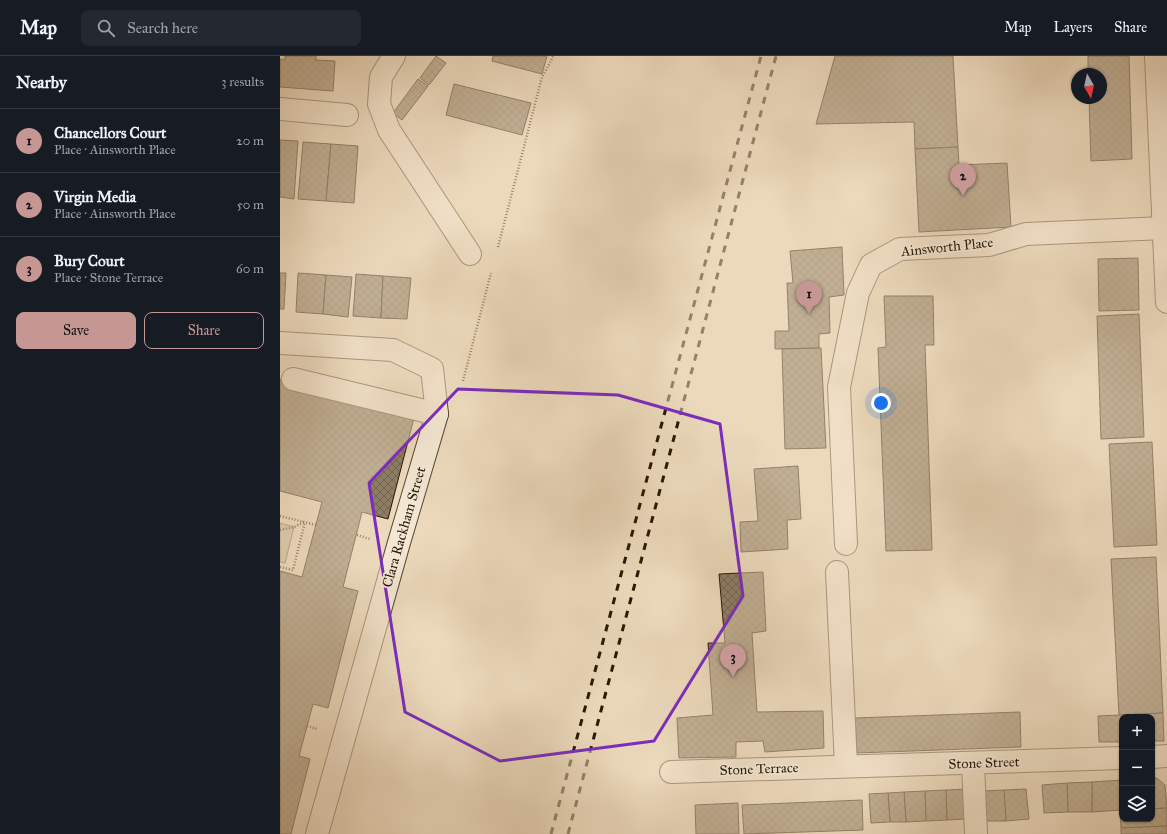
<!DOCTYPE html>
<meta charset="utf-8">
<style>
body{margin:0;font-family:"IM FELL Great Primer",serif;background:#242831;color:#f1f3f6}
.controls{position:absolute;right:12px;bottom:12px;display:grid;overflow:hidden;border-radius:8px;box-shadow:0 1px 3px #0004}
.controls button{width:36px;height:36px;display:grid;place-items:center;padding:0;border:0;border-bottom:1px solid #363941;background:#171b24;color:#f1f3f6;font:20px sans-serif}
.compass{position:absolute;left:791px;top:12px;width:36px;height:36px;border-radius:50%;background:#171b24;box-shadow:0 1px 3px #0004;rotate:171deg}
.you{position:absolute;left:601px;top:347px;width:14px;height:14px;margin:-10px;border:3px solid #fff;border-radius:50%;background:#1a73e8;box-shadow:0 0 0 6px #1a73e833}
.badge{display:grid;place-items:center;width:26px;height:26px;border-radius:50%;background:#c59692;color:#111;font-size:13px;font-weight:700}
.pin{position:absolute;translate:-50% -33px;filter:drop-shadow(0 1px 2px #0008)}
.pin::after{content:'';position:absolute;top:21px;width:14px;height:12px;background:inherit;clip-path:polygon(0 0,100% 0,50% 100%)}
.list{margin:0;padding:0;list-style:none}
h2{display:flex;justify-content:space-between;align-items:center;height:52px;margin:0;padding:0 16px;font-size:17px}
h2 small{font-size:13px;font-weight:400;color:#9ea1a6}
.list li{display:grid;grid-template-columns:26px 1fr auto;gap:12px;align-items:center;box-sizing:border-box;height:64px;padding:0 16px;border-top:1px solid #363941}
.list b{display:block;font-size:15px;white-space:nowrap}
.list p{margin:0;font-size:13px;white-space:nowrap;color:#9ea1a6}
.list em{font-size:13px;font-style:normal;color:#9ea1a6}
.actions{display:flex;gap:8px;padding:12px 16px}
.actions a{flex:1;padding:9px 0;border:1px solid #c59692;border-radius:8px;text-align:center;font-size:14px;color:#c59692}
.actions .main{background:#c59692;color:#111}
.icon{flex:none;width:22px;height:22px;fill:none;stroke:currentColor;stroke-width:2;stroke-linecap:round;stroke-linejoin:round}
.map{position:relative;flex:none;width:887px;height:778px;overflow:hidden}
header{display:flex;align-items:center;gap:24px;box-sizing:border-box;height:56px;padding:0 20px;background:#171b24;border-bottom:1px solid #363941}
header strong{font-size:19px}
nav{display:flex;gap:22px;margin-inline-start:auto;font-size:14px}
.search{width:280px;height:36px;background:#242831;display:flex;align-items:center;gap:10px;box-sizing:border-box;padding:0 14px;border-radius:8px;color:#9ea1a6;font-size:15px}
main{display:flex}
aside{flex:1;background:#171b24}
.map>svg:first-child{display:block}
.garden{fill:#cab89d;stroke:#786852}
.building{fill:url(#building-cross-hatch);stroke:#261906}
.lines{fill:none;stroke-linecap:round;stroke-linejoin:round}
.minor-casing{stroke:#584934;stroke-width:24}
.path{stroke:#261906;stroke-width:2.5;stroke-dasharray:1 2;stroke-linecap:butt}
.minor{stroke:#f3e6d3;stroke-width:22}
.rail{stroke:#261906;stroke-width:3;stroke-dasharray:7 7;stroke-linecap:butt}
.marked{fill:none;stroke:#7b2cbf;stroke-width:3;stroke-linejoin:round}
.labels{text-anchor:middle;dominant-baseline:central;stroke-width:3.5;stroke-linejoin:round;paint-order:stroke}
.street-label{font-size:14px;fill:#261906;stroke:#f3e6d3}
</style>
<header>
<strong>Map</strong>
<div class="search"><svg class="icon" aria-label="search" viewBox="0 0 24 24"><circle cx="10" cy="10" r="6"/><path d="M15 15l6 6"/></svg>Search here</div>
<nav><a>Map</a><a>Layers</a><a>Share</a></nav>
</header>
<main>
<aside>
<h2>Nearby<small>3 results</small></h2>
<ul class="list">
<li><span class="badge">1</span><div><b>Chancellors Court</b><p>Place · Ainsworth Place</p></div><em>20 m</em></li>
<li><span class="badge">2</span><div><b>Virgin Media</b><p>Place · Ainsworth Place</p></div><em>50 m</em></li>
<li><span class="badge">3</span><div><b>Bury Court</b><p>Place · Stone Terrace</p></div><em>60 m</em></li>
</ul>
<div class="actions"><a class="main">Save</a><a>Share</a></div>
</aside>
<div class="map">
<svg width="887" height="778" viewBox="0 0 887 778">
<defs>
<pattern id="building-cross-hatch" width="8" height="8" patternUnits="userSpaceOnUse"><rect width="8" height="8" fill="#8d7d65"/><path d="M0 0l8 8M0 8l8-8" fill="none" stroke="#736651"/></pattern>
</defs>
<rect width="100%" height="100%" fill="#ecd9bc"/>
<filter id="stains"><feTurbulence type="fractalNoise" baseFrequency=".005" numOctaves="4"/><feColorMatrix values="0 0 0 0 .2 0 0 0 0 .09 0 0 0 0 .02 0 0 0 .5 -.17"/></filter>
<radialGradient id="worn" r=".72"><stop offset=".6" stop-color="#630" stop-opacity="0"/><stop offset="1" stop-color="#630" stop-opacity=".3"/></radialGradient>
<path class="garden" d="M0 467 14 471 5 507 0 506Z"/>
<g class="building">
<path d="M5 0H36V4L55 5 53 35 0 31V3L5 4Z"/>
<path d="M156 0 166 7 149 29 140 22Z"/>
<path d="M213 0H267L262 18 212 5Z"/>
<path d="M555 0H673L678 91 635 93 634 66 536 68Z"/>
<path d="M808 0H849L852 103 811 105 809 42H821V18H808Z"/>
<path d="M138 23 148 30 122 64 113 57Z"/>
<path d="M174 28 251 47 242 79 166 59Z"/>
<path d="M0 84 18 85 14 143 0 141Z"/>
<path d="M23 86 51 88 46 145 18 143Z"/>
<path d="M51 88 78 90 74 147 46 145Z"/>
<path d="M678 91 679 109 727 107 731 171 639 176 635 93Z"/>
<path d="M562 191 564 239 549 241 550 277 539 278V292L495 293V275H509L507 227H513L510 195Z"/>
<path d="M858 202 859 254 819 255 818 203Z"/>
<path d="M0 217H6L4 253H0Z"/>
<path d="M18 217 46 219 43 258 16 256Z"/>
<path d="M76 218 103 220 101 262 73 260Z"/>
<path d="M46 219 72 221 68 261 43 258Z"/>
<path d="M103 220 131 222 127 263 101 262Z"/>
<path d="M604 240H653L654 289H645L652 494 606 495 598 292 606 291Z"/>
<path d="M859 258 864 381 821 383 817 260Z"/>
<path d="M541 292 546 392 505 393 502 293Z"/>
<path d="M0 323 135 358 108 463 82 456 63 531 78 535 48 652 33 648 19 700 30 703 11 778H0V515L22 521 42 446 0 435Z"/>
<path d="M872 386 877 489 834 491 829 388Z"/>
<path d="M518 410 521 463 507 464 508 493 461 496 460 466 478 465 474 413Z"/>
<path d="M876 501 883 657 839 659 831 503Z"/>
<path d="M483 516 486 575 472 577 477 656 543 655 544 692 485 696 483 685 456 686V701L399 702 397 662 433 659 428 587H445L439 518Z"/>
<path d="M740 656 741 691 577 697 575 662Z"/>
<path d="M883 657 884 685H872V661H842V686H819L818 660Z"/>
<path d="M872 722H877L885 729 887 752 872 753Z"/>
<path d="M842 724V754L812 756V726Z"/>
<path d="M812 726V756H788L787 727Z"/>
<path d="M787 727 788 756 764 757 762 729Z"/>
<path d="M686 733 687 763 667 764 666 734Z"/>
<path d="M746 733 749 763 726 765 724 734Z"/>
<path d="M666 734 667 764 646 765 645 735Z"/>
<path d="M724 734 726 765H705L704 735Z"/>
<path d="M645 735 646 765 626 766 624 736Z"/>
<path d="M624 736 626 766H610L608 737Z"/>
<path d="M608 737 610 766 591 767 589 738Z"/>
<path d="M582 744 583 774 464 778 462 749Z"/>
<path d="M458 747 459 778H416L415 749Z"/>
<path d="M887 752V770L841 772 840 754H842V763H872V753Z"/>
<path d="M887 770V778H841V772Z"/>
</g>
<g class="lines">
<defs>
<g id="minor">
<path d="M114 0 101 21 99 48 109 74 190 198"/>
<path d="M876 0 887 246"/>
<path d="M0 53 67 59"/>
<path d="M0 287 113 294 152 313 157 358 118 490 37 778"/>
<path d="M13 323 157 358"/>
<path d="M566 488 559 331 578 237 591 209 620 193 709 189 746 178 884 172"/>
<path d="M557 516 566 710"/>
<path d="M872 701 887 700"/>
<path d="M693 708 696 778"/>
<path d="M391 716 842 702"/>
</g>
</defs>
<use href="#minor" class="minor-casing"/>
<g class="path">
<path d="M218 191 262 21 271 5 273 0"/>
<path d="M183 325 211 217"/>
<path d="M0 460 36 469"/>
<path d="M0 474 14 471 24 466"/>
<path d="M77 479 90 483"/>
<path d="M0 511 13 514 25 466"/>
<path d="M27 670 37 673"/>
</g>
<use href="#minor" class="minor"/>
<g class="rail">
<path d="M271 778 481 0"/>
<path d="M288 778 496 0"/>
</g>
</g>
<path d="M0 0H887V778H0ZM178 333 338 339 440 368 463 540 374 685 220 705 125 656 89 427Z" fill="#ecd9bc" fill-opacity=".55" fill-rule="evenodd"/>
<path class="marked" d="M178 333 338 339 440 368 463 540 374 685 220 705 125 656 89 427Z"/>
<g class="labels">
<g class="street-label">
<text transform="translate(667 191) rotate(-6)">Ainsworth Place</text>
<text transform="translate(124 471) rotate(-74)">Clara Rackham Street</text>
<text transform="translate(704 707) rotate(-2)">Stone Street</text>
<text transform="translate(479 713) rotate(-2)">Stone Terrace</text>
</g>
</g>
<rect width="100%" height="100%" filter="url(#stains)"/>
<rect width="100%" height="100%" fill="url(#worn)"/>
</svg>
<div class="controls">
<button>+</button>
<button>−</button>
<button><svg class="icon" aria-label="layers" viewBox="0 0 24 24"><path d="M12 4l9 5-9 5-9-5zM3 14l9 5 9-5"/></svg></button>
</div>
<svg class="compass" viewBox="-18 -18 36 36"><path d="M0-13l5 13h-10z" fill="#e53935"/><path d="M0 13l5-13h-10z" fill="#9ea1a6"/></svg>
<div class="you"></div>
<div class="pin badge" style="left:529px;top:258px">1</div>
<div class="pin badge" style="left:683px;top:140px">2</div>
<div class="pin badge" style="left:453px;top:621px">3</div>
</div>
</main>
